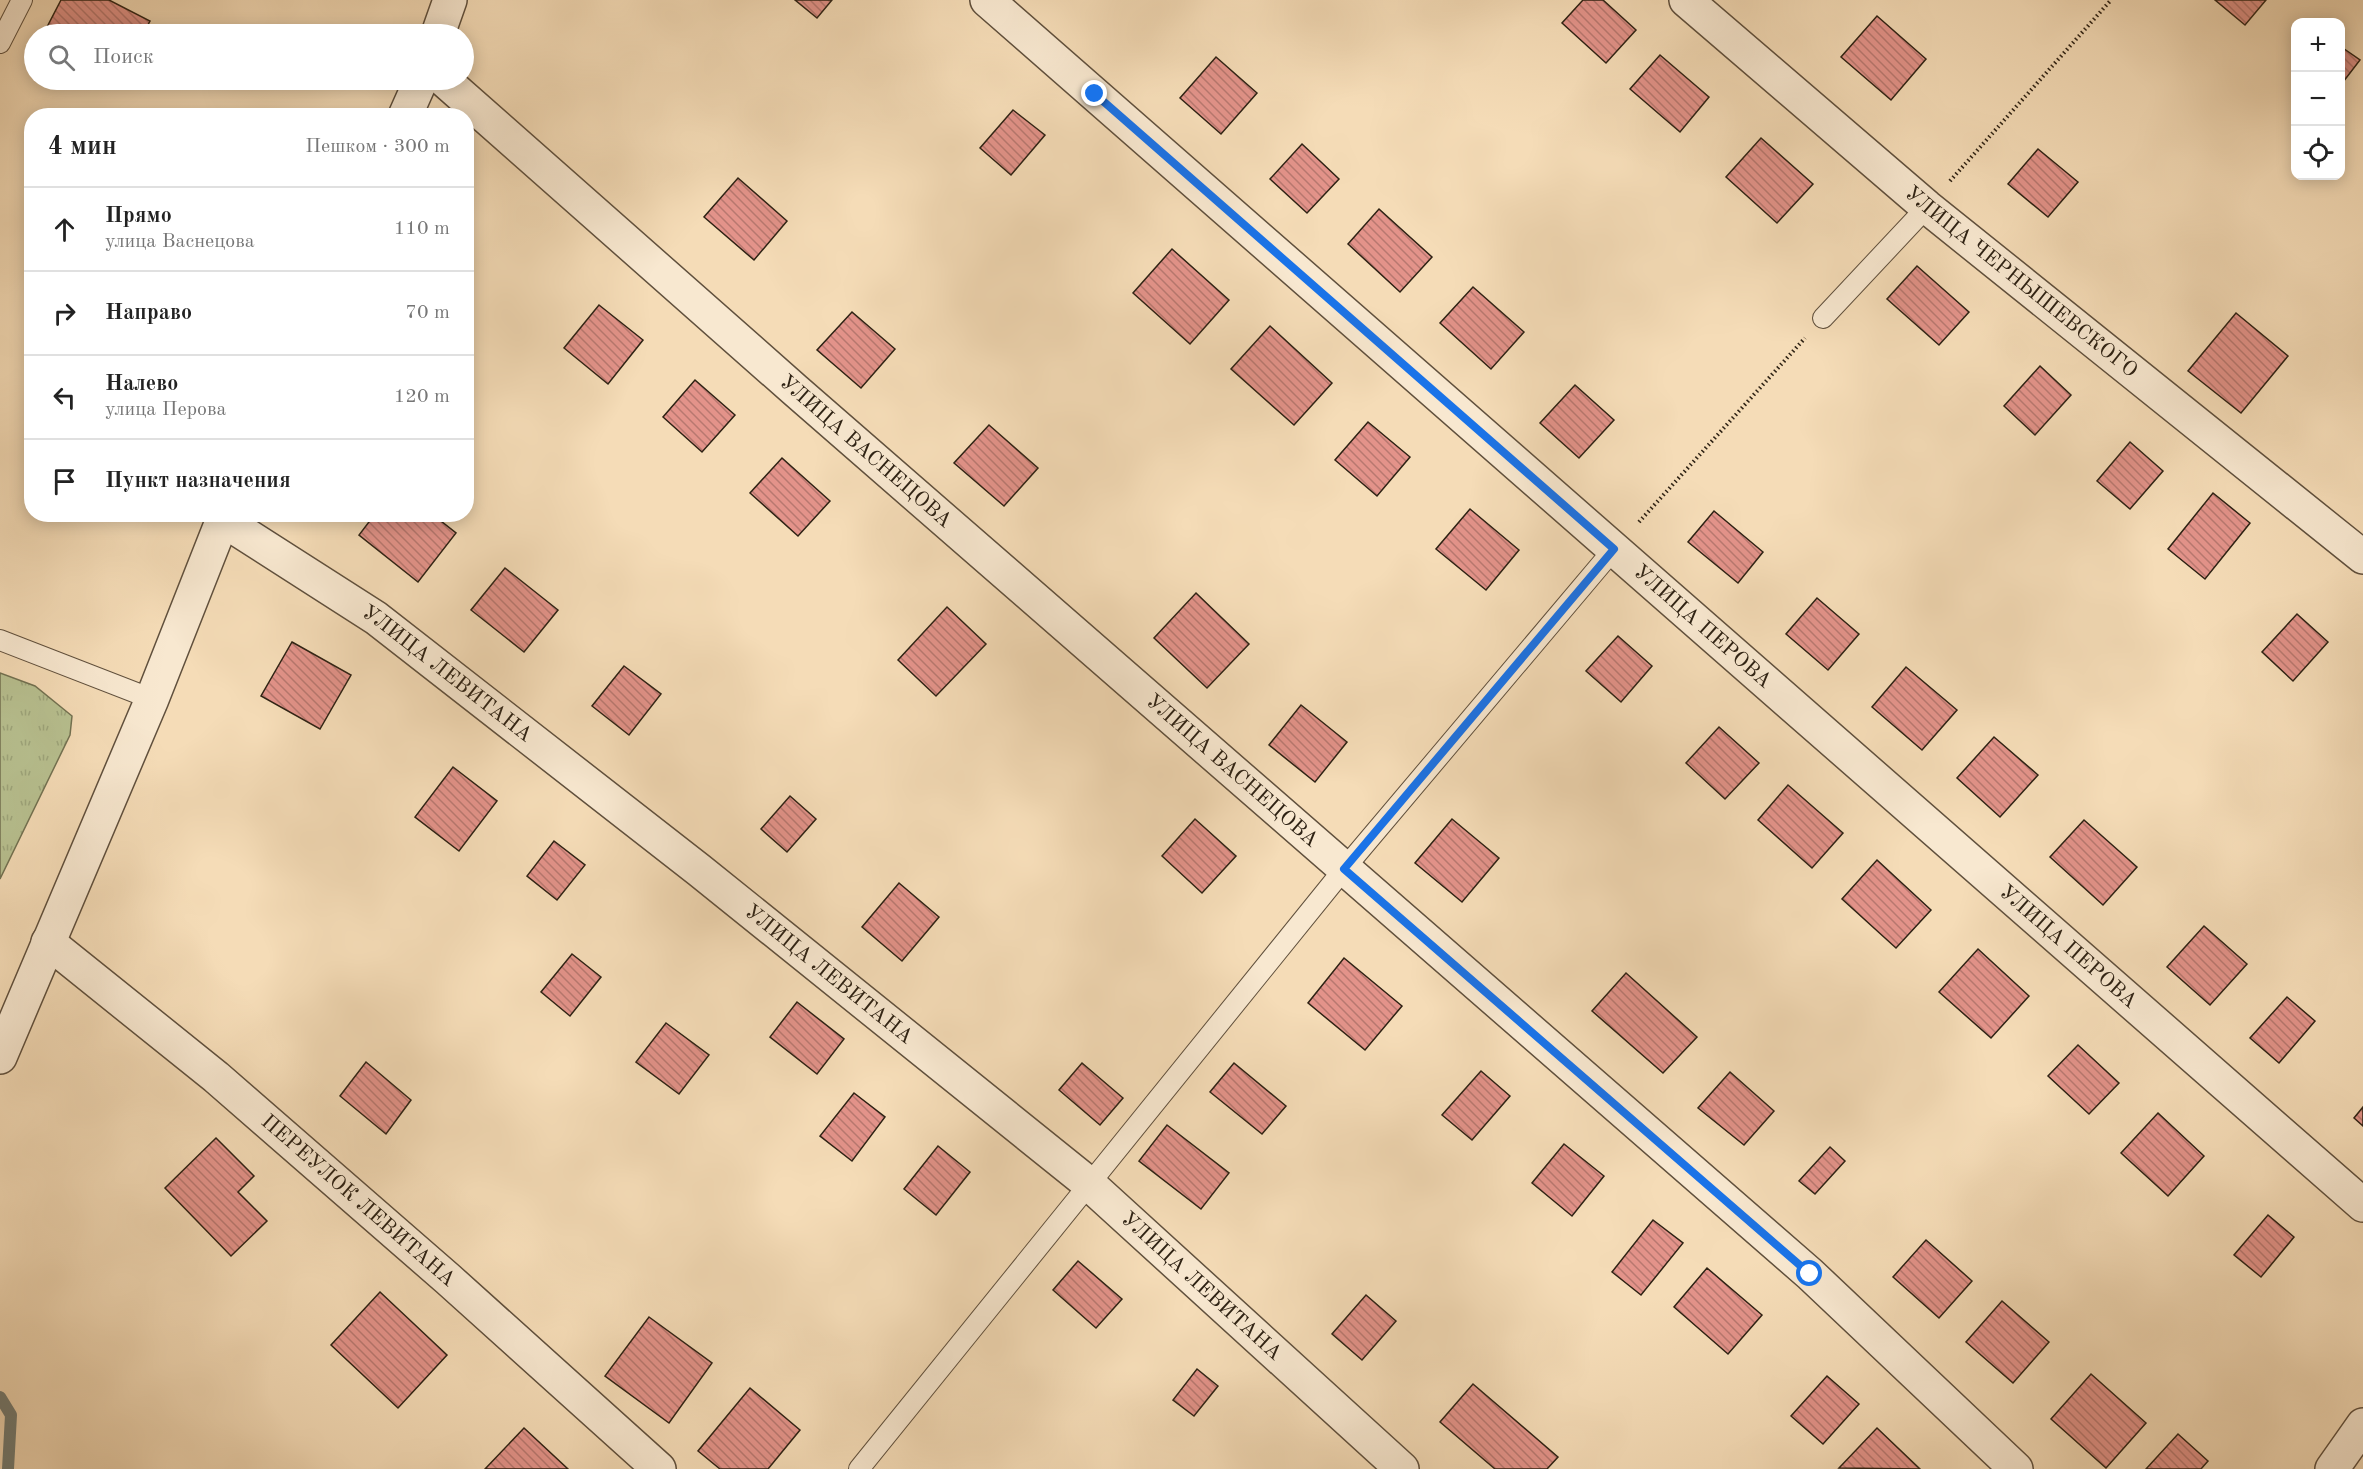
<!DOCTYPE html>
<html lang="ru">
<meta charset="utf-8">
<style>
body{margin:0;font-family:"Old Standard TT",serif;background:#f2f2f2;color:#222}
.controls{position:absolute;right:18px;top:18px;display:grid;overflow:hidden;border-radius:12px;box-shadow:0 3px 15px #0003}
.controls button{width:54px;height:54px;display:grid;place-items:center;padding:0;border:0;border-bottom:2px solid #e0e0e0;background:#fff;color:#222;font:30px sans-serif}
.stop{position:absolute;width:18px;height:18px;margin:-14px;border:4px solid #1a73e8;border-radius:50%;background:#fff}
.stop.end{background:#1a73e8;border-color:#fff;box-shadow:0 2px 6px #0008}
.list{margin:0;padding:0;list-style:none}
h2{display:flex;justify-content:space-between;align-items:center;height:78px;margin:0;padding:0 24px;font-size:26px}
h2 small{font-size:20px;font-weight:400;color:#767676}
.list li{display:grid;grid-template-columns:39px 1fr auto;gap:18px;align-items:center;box-sizing:border-box;height:84px;padding:0 24px;border-top:2px solid #e0e0e0}
.list b{display:block;font-size:22px;white-space:nowrap}
.list p{margin:0;font-size:20px;white-space:nowrap;color:#767676}
.list em{font-size:20px;font-style:normal;color:#767676}
.icon{flex:none;width:33px;height:33px;fill:none;stroke:currentColor;stroke-width:2;stroke-linecap:round;stroke-linejoin:round}
.map{position:relative;flex:none;width:2363px;height:1469px;overflow:hidden}
.search{position:absolute;background:#fff;box-shadow:0 3px 15px #0003;left:24px;top:24px;width:450px;height:66px;display:flex;align-items:center;gap:15px;box-sizing:border-box;padding:0 21px;border-radius:33px;color:#767676;font-size:22px}
.panel{position:absolute;background:#fff;box-shadow:0 3px 15px #0003;left:24px;top:108px;width:450px;height:414px;border-radius:24px}
.map>svg:first-child{display:block}
.grass{fill:url(#grass-tufts);stroke:#737252;stroke-width:1.5}
.lines{fill:none;stroke-linecap:round;stroke-linejoin:round}
.stream{stroke:#727d76;stroke-width:12}
.building{fill:url(#building-back-hatch);stroke:#2e2214;stroke-width:1.5}
.lane-casing{stroke:#60503d;stroke-width:22}
.street-casing{stroke:#60503d;stroke-width:36}
.path{stroke:#2e2214;stroke-width:4;stroke-dasharray:1.5 3;stroke-linecap:butt}
.lane{stroke:#f8e8d0;stroke-width:20}
.street{stroke:#f8e8d0;stroke-width:33}
.route{stroke:#1a73e8;stroke-width:8}
.labels{text-anchor:middle;dominant-baseline:central;stroke-width:5;stroke-linejoin:round;paint-order:stroke}
.street-label{font-size:21px;fill:#2e2214;stroke:#f8e8d0}
</style>
<div class="map">
<svg width="2363" height="1469" viewBox="0 0 2363 1469">
<defs>
<pattern id="grass-tufts" width="24" height="20" patternUnits="userSpaceOnUse" patternTransform="scale(1.5)"><rect width="24" height="20" fill="#b8c191"/><path d="M3 7l-1-3M5 7V3M7 7l1-3M15 17l-1-3M17 17v-4M19 17l1-3" fill="none" stroke="#9ea67c"/></pattern>
<pattern id="building-back-hatch" width="6" height="6" patternUnits="userSpaceOnUse" patternTransform="scale(1.5)"><rect width="6" height="6" fill="#e3938a"/><path d="M-1 5l2 2M0 0l6 6M5-1l2 2" fill="none" stroke="#b87870"/></pattern>
</defs>
<rect width="100%" height="100%" fill="#f5dcb7"/>
<filter id="stains"><feTurbulence type="fractalNoise" baseFrequency=".00333" numOctaves="4"/><feColorMatrix values="0 0 0 0 .2 0 0 0 0 .09 0 0 0 0 .02 0 0 0 .5 -.17"/></filter>
<radialGradient id="worn" r=".72"><stop offset=".6" stop-color="#630" stop-opacity="0"/><stop offset="1" stop-color="#630" stop-opacity=".3"/></radialGradient>
<path class="grass" d="M0 673 35 686 72 716 70 735 0 879Z"/>
<g class="lines">
<path class="stream" d="M0 1397 11 1415 8 1469"/>
</g>
<g class="building">
<path d="M61 0H109L150 21 143 34H56L46 29Z"/>
<path d="M795 0H832L817 18Z"/>
<path d="M1583 0H1603L1636 30 1606 63 1562 23Z"/>
<path d="M2215 0H2266L2245 25Z"/>
<path d="M1877 16 1926 59 1891 100 1841 57Z"/>
<path d="M2340 46 2360 60 2340 86Z"/>
<path d="M1660 55 1709 97 1680 132 1630 89Z"/>
<path d="M1216 57 1257 93 1221 134 1180 98Z"/>
<path d="M1013 110 1045 135 1011 175 980 148Z"/>
<path d="M1761 138 1813 184 1777 223 1726 177Z"/>
<path d="M1302 144 1339 179 1307 213 1270 179Z"/>
<path d="M2038 149 2078 182 2048 217 2008 184Z"/>
<path d="M32 159V172L26 170Z"/>
<path d="M738 178 787 221 754 260 704 217Z"/>
<path d="M1379 209 1432 257 1400 292 1348 244Z"/>
<path d="M1172 249 1229 300 1190 344 1133 293Z"/>
<path d="M1917 266 1969 312 1939 345 1887 299Z"/>
<path d="M1473 287 1524 332 1491 369 1440 323Z"/>
<path d="M599 305 643 340 608 384 564 348Z"/>
<path d="M852 312 895 349 861 388 817 350Z"/>
<path d="M2236 313 2288 356 2241 413 2188 371Z"/>
<path d="M1270 326 1332 383 1294 425 1231 369Z"/>
<path d="M2040 366 2071 395 2035 435 2004 406Z"/>
<path d="M695 380 735 415 702 452 663 417Z"/>
<path d="M1575 385 1614 420 1579 458 1540 423Z"/>
<path d="M1368 422 1410 457 1377 496 1335 460Z"/>
<path d="M989 425 1038 468 1004 506 954 463Z"/>
<path d="M2130 442 2163 471 2130 509 2097 481Z"/>
<path d="M782 458 830 501 798 536 750 493Z"/>
<path d="M2213 493 2250 523 2205 579 2168 549Z"/>
<path d="M1470 509 1519 550 1486 590 1436 549Z"/>
<path d="M1714 511 1763 552 1738 583 1688 542Z"/>
<path d="M375 514H432L456 533 418 582 359 535Z"/>
<path d="M505 568 558 610 524 652 471 610Z"/>
<path d="M1196 593 1249 644 1207 688 1154 638Z"/>
<path d="M1817 598 1859 634 1828 670 1786 634Z"/>
<path d="M947 607 986 644 936 696 898 660Z"/>
<path d="M2297 614 2328 642 2293 681 2262 652Z"/>
<path d="M1618 636 1652 666 1621 702 1586 671Z"/>
<path d="M292 642 351 675 320 729 261 696Z"/>
<path d="M624 666 661 694 629 735 592 706Z"/>
<path d="M1906 667 1957 710 1922 750 1872 707Z"/>
<path d="M1301 705 1347 742 1315 782 1269 745Z"/>
<path d="M1719 727 1759 763 1725 799 1686 763Z"/>
<path d="M1994 737 2038 775 2000 817 1957 778Z"/>
<path d="M453 767 497 801 459 851 415 817Z"/>
<path d="M1788 785 1843 833 1812 868 1758 820Z"/>
<path d="M790 796 816 819 787 852 761 829Z"/>
<path d="M1195 819 1236 856 1202 893 1162 856Z"/>
<path d="M1452 819 1499 858 1462 902 1415 863Z"/>
<path d="M2084 820 2137 867 2103 905 2050 857Z"/>
<path d="M554 841 585 865 557 900 527 876Z"/>
<path d="M1877 860 1931 910 1896 948 1842 899Z"/>
<path d="M899 883 939 917 902 961 862 927Z"/>
<path d="M2204 926 2247 964 2210 1005 2167 967Z"/>
<path d="M1978 949 2029 996 1991 1038 1939 992Z"/>
<path d="M572 954 601 977 570 1016 541 992Z"/>
<path d="M1344 958 1402 1006 1365 1050 1308 1003Z"/>
<path d="M1626 973 1697 1037 1663 1073 1592 1011Z"/>
<path d="M2287 997 2315 1021 2279 1063 2250 1038Z"/>
<path d="M797 1002 844 1039 817 1074 770 1037Z"/>
<path d="M666 1023 709 1055 679 1094 636 1062Z"/>
<path d="M2078 1045 2119 1083 2089 1114 2048 1076Z"/>
<path d="M366 1062 411 1100 386 1134 340 1096Z"/>
<path d="M1082 1063 1123 1098 1100 1125 1059 1090Z"/>
<path d="M1234 1063 1286 1106 1262 1134 1210 1092Z"/>
<path d="M1481 1071 1510 1096 1472 1140 1442 1115Z"/>
<path d="M1730 1072 1774 1111 1744 1145 1698 1108Z"/>
<path d="M854 1093 885 1117 852 1161 820 1136Z"/>
<path d="M2363 1107V1126L2354 1118Z"/>
<path d="M2158 1113 2204 1156 2168 1196 2121 1153Z"/>
<path d="M1167 1125 1229 1173 1201 1209 1139 1161Z"/>
<path d="M216 1138 254 1176 238 1192 267 1221 231 1256 165 1188Z"/>
<path d="M1564 1144 1604 1176 1572 1216 1532 1183Z"/>
<path d="M938 1146 970 1172 936 1215 904 1189Z"/>
<path d="M1830 1147 1845 1161 1815 1194 1799 1181Z"/>
<path d="M2268 1215 2294 1237 2261 1277 2234 1255Z"/>
<path d="M1653 1220 1683 1243 1641 1295 1612 1272Z"/>
<path d="M1926 1240 1972 1281 1939 1318 1893 1277Z"/>
<path d="M1078 1261 1122 1299 1096 1328 1053 1290Z"/>
<path d="M1707 1268 1762 1315 1728 1354 1674 1307Z"/>
<path d="M380 1292 447 1355 398 1408 331 1345Z"/>
<path d="M1366 1295 1396 1321 1362 1360 1332 1334Z"/>
<path d="M2002 1301 2049 1342 2013 1383 1966 1342Z"/>
<path d="M649 1317 712 1363 669 1423 605 1376Z"/>
<path d="M1197 1369 1218 1386 1194 1416 1173 1400Z"/>
<path d="M2091 1374 2146 1423 2106 1468 2051 1419Z"/>
<path d="M1827 1376 1859 1404 1823 1444 1791 1416Z"/>
<path d="M1473 1384 1558 1457 1547 1469H1495L1440 1422Z"/>
<path d="M750 1388 800 1430 768 1469H720L698 1451Z"/>
<path d="M524 1428 568 1469H485Z"/>
<path d="M1877 1428 1920 1469 1839 1468Z"/>
<path d="M2178 1434 2208 1461 2201 1469H2146Z"/>
</g>
<g class="lines">
<defs>
<g id="lane">
<path d="M0 43 22 0"/>
<path d="M1823 318 1927 207"/>
<path d="M0 640 152 699"/>
<path d="M859 1469 1344 869 1614 549"/>
</g>
<g id="street">
<path id="s1" d="M987 0 2363 1205"/>
<path id="s2" d="M1686 0 1927 207 2363 557"/>
<path d="M438 34 450 0"/>
<path id="s3" d="M444 80 795 390 1810 1274 2016 1469"/>
<path d="M405 116 421 80"/>
<path id="s4" d="M223 520 376 618 699 870 1088 1183 1402 1469"/>
<path id="s5" d="M48 942 216 1077 448 1279 659 1469"/>
<path d="M0 1057 152 699 225 514"/>
<path d="M2332 1469 2363 1425"/>
</g>
</defs>
<use href="#lane" class="lane-casing"/>
<use href="#street" class="street-casing"/>
<g class="path">
<path d="M1950 181 2111 0"/>
<path d="M1639 522 1805 338"/>
</g>
<use href="#lane" class="lane"/>
<use href="#street" class="street"/>
</g>
<g class="lines">
<path class="route" d="M1095 94 1614 549 1344 869 1810 1274"/>
</g>
<g class="labels">
<g class="street-label">
<text stroke="none"><textPath href="#s2" startOffset="438">УЛИЦА ЧЕРНЫШЕВСКОГО</textPath></text>
<text stroke="none"><textPath href="#s3" startOffset="562">УЛИЦА ВАСНЕЦОВА</textPath></text>
<text stroke="none"><textPath href="#s1" startOffset="951">УЛИЦА ПЕРОВА</textPath></text>
<text stroke="none"><textPath href="#s4" startOffset="272">УЛИЦА ЛЕВИТАНА</textPath></text>
<text stroke="none"><textPath href="#s3" startOffset="1048">УЛИЦА ВАСНЕЦОВА</textPath></text>
<text stroke="none"><textPath href="#s1" startOffset="1437">УЛИЦА ПЕРОВА</textPath></text>
<text stroke="none"><textPath href="#s4" startOffset="758">УЛИЦА ЛЕВИТАНА</textPath></text>
<text stroke="none"><textPath href="#s5" startOffset="404">ПЕРЕУЛОК ЛЕВИТАНА</textPath></text>
<text stroke="none"><textPath href="#s4" startOffset="1244">УЛИЦА ЛЕВИТАНА</textPath></text>
</g>
</g>
<rect width="100%" height="100%" filter="url(#stains)"/>
<rect width="100%" height="100%" fill="url(#worn)"/>
</svg>
<div class="controls">
<button>+</button>
<button>−</button>
<button><svg class="icon" aria-label="locate" viewBox="0 0 24 24"><circle cx="12" cy="12" r="6"/><path d="M12 2v4M12 18v4M2 12h4M18 12h4"/></svg></button>
</div>
<div class="stop" style="left:1810px;top:1274px"></div>
<div class="stop end" style="left:1095px;top:94px"></div>
<div class="search"><svg class="icon" aria-label="search" viewBox="0 0 24 24"><circle cx="10" cy="10" r="6"/><path d="M15 15l6 6"/></svg>Поиск</div>
<section class="panel">
<h2>4 мин<small>Пешком · 300 m</small></h2>
<ul class="list">
<li><svg class="icon" aria-label="ahead" viewBox="0 0 24 24"><path d="M12 20V5M6 11l6-6 6 6"/></svg><div><b>Прямо</b><p>улица Васнецова</p></div><em>110 m</em></li>
<li><svg class="icon" aria-label="right" viewBox="0 0 24 24"><path d="M7 20v-9h11M14 6l5 5-5 5"/></svg><div><b>Направо</b></div><em>70 m</em></li>
<li><svg class="icon" aria-label="left" viewBox="0 0 24 24"><path d="M17 20v-9H6M10 6l-5 5 5 5"/></svg><div><b>Налево</b><p>улица Перова</p></div><em>120 m</em></li>
<li><svg class="icon" aria-label="arrive" viewBox="0 0 24 24"><path d="M6 21V4h12l-3 4 3 4H6"/></svg><div><b>Пункт назначения</b></div></li>
</ul>
</section>
</div>
